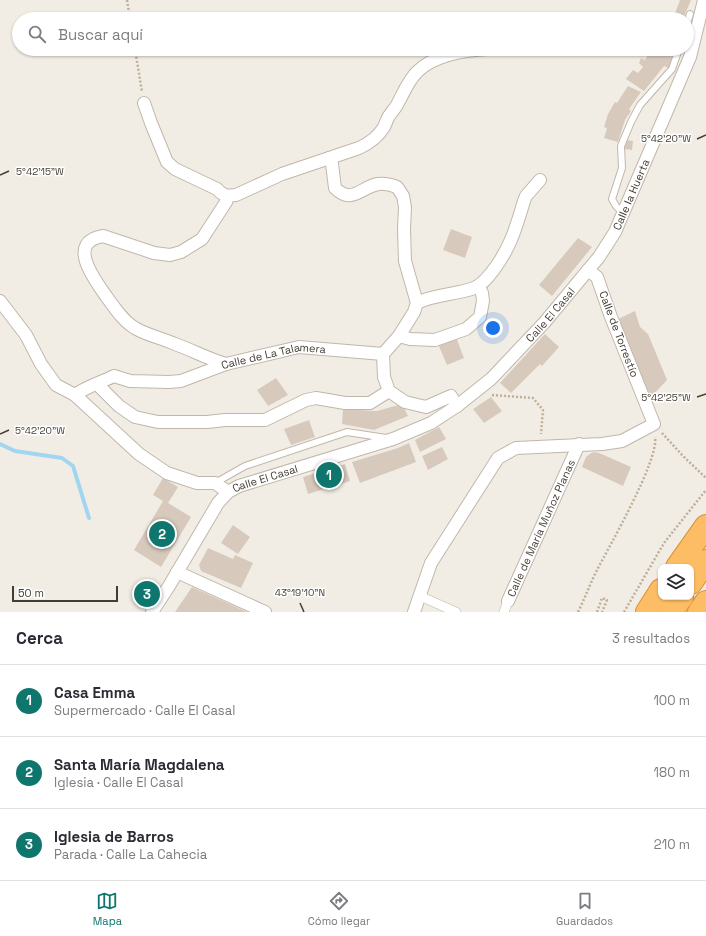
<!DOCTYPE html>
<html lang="es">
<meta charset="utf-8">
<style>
body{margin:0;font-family:"Space Grotesk",sans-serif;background:#f7f7f7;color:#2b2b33}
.controls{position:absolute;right:12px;bottom:12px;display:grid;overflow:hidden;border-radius:8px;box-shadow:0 1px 3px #0004}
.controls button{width:36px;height:36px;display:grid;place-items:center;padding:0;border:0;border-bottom:1px solid #e1e1e2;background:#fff;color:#2b2b33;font:20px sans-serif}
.scale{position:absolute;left:12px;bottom:10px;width:106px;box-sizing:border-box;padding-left:4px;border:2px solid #443d34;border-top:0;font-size:11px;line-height:14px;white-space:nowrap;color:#443d34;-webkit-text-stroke:3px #fff;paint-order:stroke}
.you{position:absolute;left:493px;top:328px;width:14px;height:14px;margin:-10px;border:3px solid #fff;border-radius:50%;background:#1a73e8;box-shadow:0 0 0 6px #1a73e833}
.badge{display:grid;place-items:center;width:26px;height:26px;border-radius:50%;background:#0f766e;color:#fff;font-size:13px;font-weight:700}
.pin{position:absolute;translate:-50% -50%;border:2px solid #fff;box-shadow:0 1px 4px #0006}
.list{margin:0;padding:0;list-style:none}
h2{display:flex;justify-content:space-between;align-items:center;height:52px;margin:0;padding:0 16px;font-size:17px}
h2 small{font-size:13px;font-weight:400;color:#7c7c81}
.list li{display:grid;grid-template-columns:26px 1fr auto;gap:12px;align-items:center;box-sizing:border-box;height:72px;padding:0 16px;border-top:1px solid #e1e1e2}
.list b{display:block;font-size:15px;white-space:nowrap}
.list p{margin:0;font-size:13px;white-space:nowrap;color:#7c7c81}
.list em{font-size:13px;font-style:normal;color:#7c7c81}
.icon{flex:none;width:22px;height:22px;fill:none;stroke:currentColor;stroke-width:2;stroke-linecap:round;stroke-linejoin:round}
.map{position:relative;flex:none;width:706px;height:612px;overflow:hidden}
.search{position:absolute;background:#fff;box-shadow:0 1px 3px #0004;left:12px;right:12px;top:12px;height:44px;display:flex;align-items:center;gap:10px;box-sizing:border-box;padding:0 14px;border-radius:22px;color:#7c7c81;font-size:15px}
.sheet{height:268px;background:#fff}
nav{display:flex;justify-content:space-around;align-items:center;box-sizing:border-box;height:56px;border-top:1px solid #e1e1e2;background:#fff;font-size:11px;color:#7c7c81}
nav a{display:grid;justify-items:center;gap:2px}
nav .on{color:#0f766e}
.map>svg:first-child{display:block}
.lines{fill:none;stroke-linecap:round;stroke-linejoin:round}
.stream{stroke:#a0d6ef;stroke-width:4}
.building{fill:#d7cabd}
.service-casing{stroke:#c0b7aa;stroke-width:8}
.pedestrian-casing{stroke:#c0b7aa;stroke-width:10}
.minor-casing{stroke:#c0b7aa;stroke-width:14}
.motorway-casing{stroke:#dc9034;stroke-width:24}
.path{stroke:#bfae98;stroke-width:2.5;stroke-dasharray:2 2;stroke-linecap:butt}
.service{stroke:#fff;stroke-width:6}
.pedestrian{stroke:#fff;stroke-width:9}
.minor{stroke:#fff;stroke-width:12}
.motorway{stroke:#fdbd65;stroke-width:22}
.ticks{fill:none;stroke:#443d34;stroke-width:1.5}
.labels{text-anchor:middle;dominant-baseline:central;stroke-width:3;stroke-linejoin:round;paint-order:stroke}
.street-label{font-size:11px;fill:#443d34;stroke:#fff}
.ticks-label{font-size:10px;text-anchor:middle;fill:#443d34;stroke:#fff;stroke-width:3;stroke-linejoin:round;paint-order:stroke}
</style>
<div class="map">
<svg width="706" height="612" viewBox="0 0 706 612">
<rect width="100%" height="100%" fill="#f2ede4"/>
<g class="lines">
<path class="stream" d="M0 444 15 451 62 458 73 466 89 518"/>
</g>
<g class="building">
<path d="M680 0H691L683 19H666L667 14 674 16Z"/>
<path d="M649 49H675L669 68 664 66 644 91 626 79 633 70 638 73 643 67 639 63 641 58 645 60 648 55 647 53Z"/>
<path d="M628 86 641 92 629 109 631 111 625 120 618 142 604 138 607 128 604 127 608 114 615 102 617 103Z"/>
<path d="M626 140 633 141 632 150 625 149Z"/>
<path d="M451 229 472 237 465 258 443 250Z"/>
<path d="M578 238 592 247 552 296 539 285Z"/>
<path d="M635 311 640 327 648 334 667 380 650 398 618 319Z"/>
<path d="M545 334 559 347 542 366 540 364 511 393 500 383Z"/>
<path d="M456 337 464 358 447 365 438 344Z"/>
<path d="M276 378 288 395 268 406 257 390Z"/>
<path d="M491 397 502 411 484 423 473 409Z"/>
<path d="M402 404 408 416 374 430 342 424 343 409 377 411Z"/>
<path d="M309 420 315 437 291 445 284 429Z"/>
<path d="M439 427 446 439 420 452 415 440Z"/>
<path d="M409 443 416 462 360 483 352 462 398 448Z"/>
<path d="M442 447 448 459 428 470 422 456Z"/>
<path d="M594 452 599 453 631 467 623 486 582 467 586 457 590 454Z"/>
<path d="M345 464 350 481 308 494 303 477Z"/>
<path d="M163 478 178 487 168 503 191 517 161 567 134 550 163 501 153 495Z"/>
<path d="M233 525 250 537 238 554 221 543Z"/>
<path d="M208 548 233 559 235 555 253 563 241 588 201 571 199 565Z"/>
<path d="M192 587 247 612H175Z"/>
</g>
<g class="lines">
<defs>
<g id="service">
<path d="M687 23 690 14"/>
<path d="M623 213 616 206 612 199 622 168 621 146 631 122 640 105 672 69 679 49"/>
<path d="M215 483 245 466 347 432 386 438"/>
</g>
<g id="pedestrian">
<path d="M420 596 456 612"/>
<path d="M504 612 508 601"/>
</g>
<g id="minor">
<path d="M144 103 151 123 167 162 175 169 217 189C223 196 227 196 236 195L282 174 359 148C370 143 378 137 384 127 386 123 387 119 389 116 392 111 396 108 398 103 404 92 408 81 417 72 433 55 466 50 488 49"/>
<path d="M329 158 332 164 335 188C352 205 361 187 378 184 385 183 392 185 397 187L403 196 405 207 404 229 405 261 417 303 414 312 399 336 383 354 384 377 389 391 405 402 426 407 451 396 457 406"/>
<path d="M0 301 26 335 41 364 56 385 75 395 139 454 167 473 197 483H215L228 492"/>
<path d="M417 303C435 294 455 295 474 288 482 285 487 278 492 272 510 249 516 228 524 201L526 196 540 180"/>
<path d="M399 336 410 339 435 340 466 329 480 317 483 301 482 293 478 286"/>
<path d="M226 364C208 359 192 350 175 344 162 338 146 335 135 328 123 321 114 307 106 296 94 279 66 242 103 236L154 253 170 255 181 252 202 239 226 202 228 196"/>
<path d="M97 384 119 406 135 417 158 422H207L225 420H265L306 400 316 398 345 403H370L389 391"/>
<path id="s1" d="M75 395C85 387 102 382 114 376L130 381 169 382 181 381 226 364 299 347 383 354"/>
<path d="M177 572 265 612"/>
<path id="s2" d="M508 601 579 444"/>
<path id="s3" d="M152 612 169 586 218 503 228 492 239 486 393 439 431 423 457 406 491 379 544 323 599 257 615 232 690 57 704 0"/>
<path d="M414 612 431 563 498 458 516 448 602 444 622 441 654 424 611 317 597 277 588 270"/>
</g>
<g id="motorway">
<path d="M677 567 706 526"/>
<path d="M691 583 706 561"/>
<path d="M647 612 661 590"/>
<path d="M671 612 682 597"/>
<path d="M699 612 706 602"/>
</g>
</defs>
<use href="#service" class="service-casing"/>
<use href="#pedestrian" class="pedestrian-casing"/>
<use href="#minor" class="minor-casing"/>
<use href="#motorway" class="motorway-casing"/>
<g class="path">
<path d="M127 0 130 19"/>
<path d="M135 49 142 92"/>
<path d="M492 395 533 398 543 410 541 434"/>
<path d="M662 433 683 456 706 478"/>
<path d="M578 612C585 598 590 584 597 570 610 545 659 460 655 437"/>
<path d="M597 612 602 598 607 600 602 612"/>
<path d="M624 612 664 543 706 490"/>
</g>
<use href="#service" class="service"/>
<use href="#pedestrian" class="pedestrian"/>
<use href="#minor" class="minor"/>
<use href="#motorway" class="motorway"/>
</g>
<path class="ticks" d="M697 139 706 135M0 175 9 171M697 397 706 394M0 434 9 430M300 603 304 612"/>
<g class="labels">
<g class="street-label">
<text stroke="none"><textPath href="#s3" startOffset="665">Calle la Huerta</textPath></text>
<text stroke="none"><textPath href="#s3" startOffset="519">Calle El Casal</textPath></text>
<text transform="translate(619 334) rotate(69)">Calle de Torrestío</text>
<text stroke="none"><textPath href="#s1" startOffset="208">Calle de La Talamera</textPath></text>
<text stroke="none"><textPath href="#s3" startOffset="182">Calle El Casal</textPath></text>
<text stroke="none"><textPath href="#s2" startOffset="80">Calle de María Muñoz Planas</textPath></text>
</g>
</g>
<g class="ticks-label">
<text x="666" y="142">5°42'20"W</text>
<text x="40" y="175">5°42'15"W</text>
<text x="666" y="401">5°42'25"W</text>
<text x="40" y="434">5°42'20"W</text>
<text x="300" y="596">43°19'10"N</text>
</g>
</svg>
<div class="controls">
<button><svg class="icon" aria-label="layers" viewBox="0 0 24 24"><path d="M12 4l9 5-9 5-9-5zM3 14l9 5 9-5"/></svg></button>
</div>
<div class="scale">50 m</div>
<div class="you"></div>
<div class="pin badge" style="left:329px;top:475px">1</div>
<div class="pin badge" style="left:162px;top:534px">2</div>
<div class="pin badge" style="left:147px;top:594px">3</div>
<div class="search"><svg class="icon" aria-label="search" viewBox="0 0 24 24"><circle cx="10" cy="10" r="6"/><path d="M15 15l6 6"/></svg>Buscar aquí</div>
</div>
<section class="sheet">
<h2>Cerca<small>3 resultados</small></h2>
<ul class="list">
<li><span class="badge">1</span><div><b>Casa Emma</b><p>Supermercado · Calle El Casal</p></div><em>100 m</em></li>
<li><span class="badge">2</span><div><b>Santa María Magdalena</b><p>Iglesia · Calle El Casal</p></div><em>180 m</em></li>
<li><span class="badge">3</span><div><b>Iglesia de Barros</b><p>Parada · Calle La Cahecia</p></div><em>210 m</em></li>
</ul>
</section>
<nav>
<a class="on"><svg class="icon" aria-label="map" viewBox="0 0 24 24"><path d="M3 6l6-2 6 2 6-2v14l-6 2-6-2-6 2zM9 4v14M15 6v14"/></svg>Mapa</a>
<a><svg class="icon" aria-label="directions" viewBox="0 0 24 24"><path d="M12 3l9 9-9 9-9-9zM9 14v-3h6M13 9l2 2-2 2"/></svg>Cómo llegar</a>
<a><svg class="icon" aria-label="saved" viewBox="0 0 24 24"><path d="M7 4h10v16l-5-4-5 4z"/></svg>Guardados</a>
</nav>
